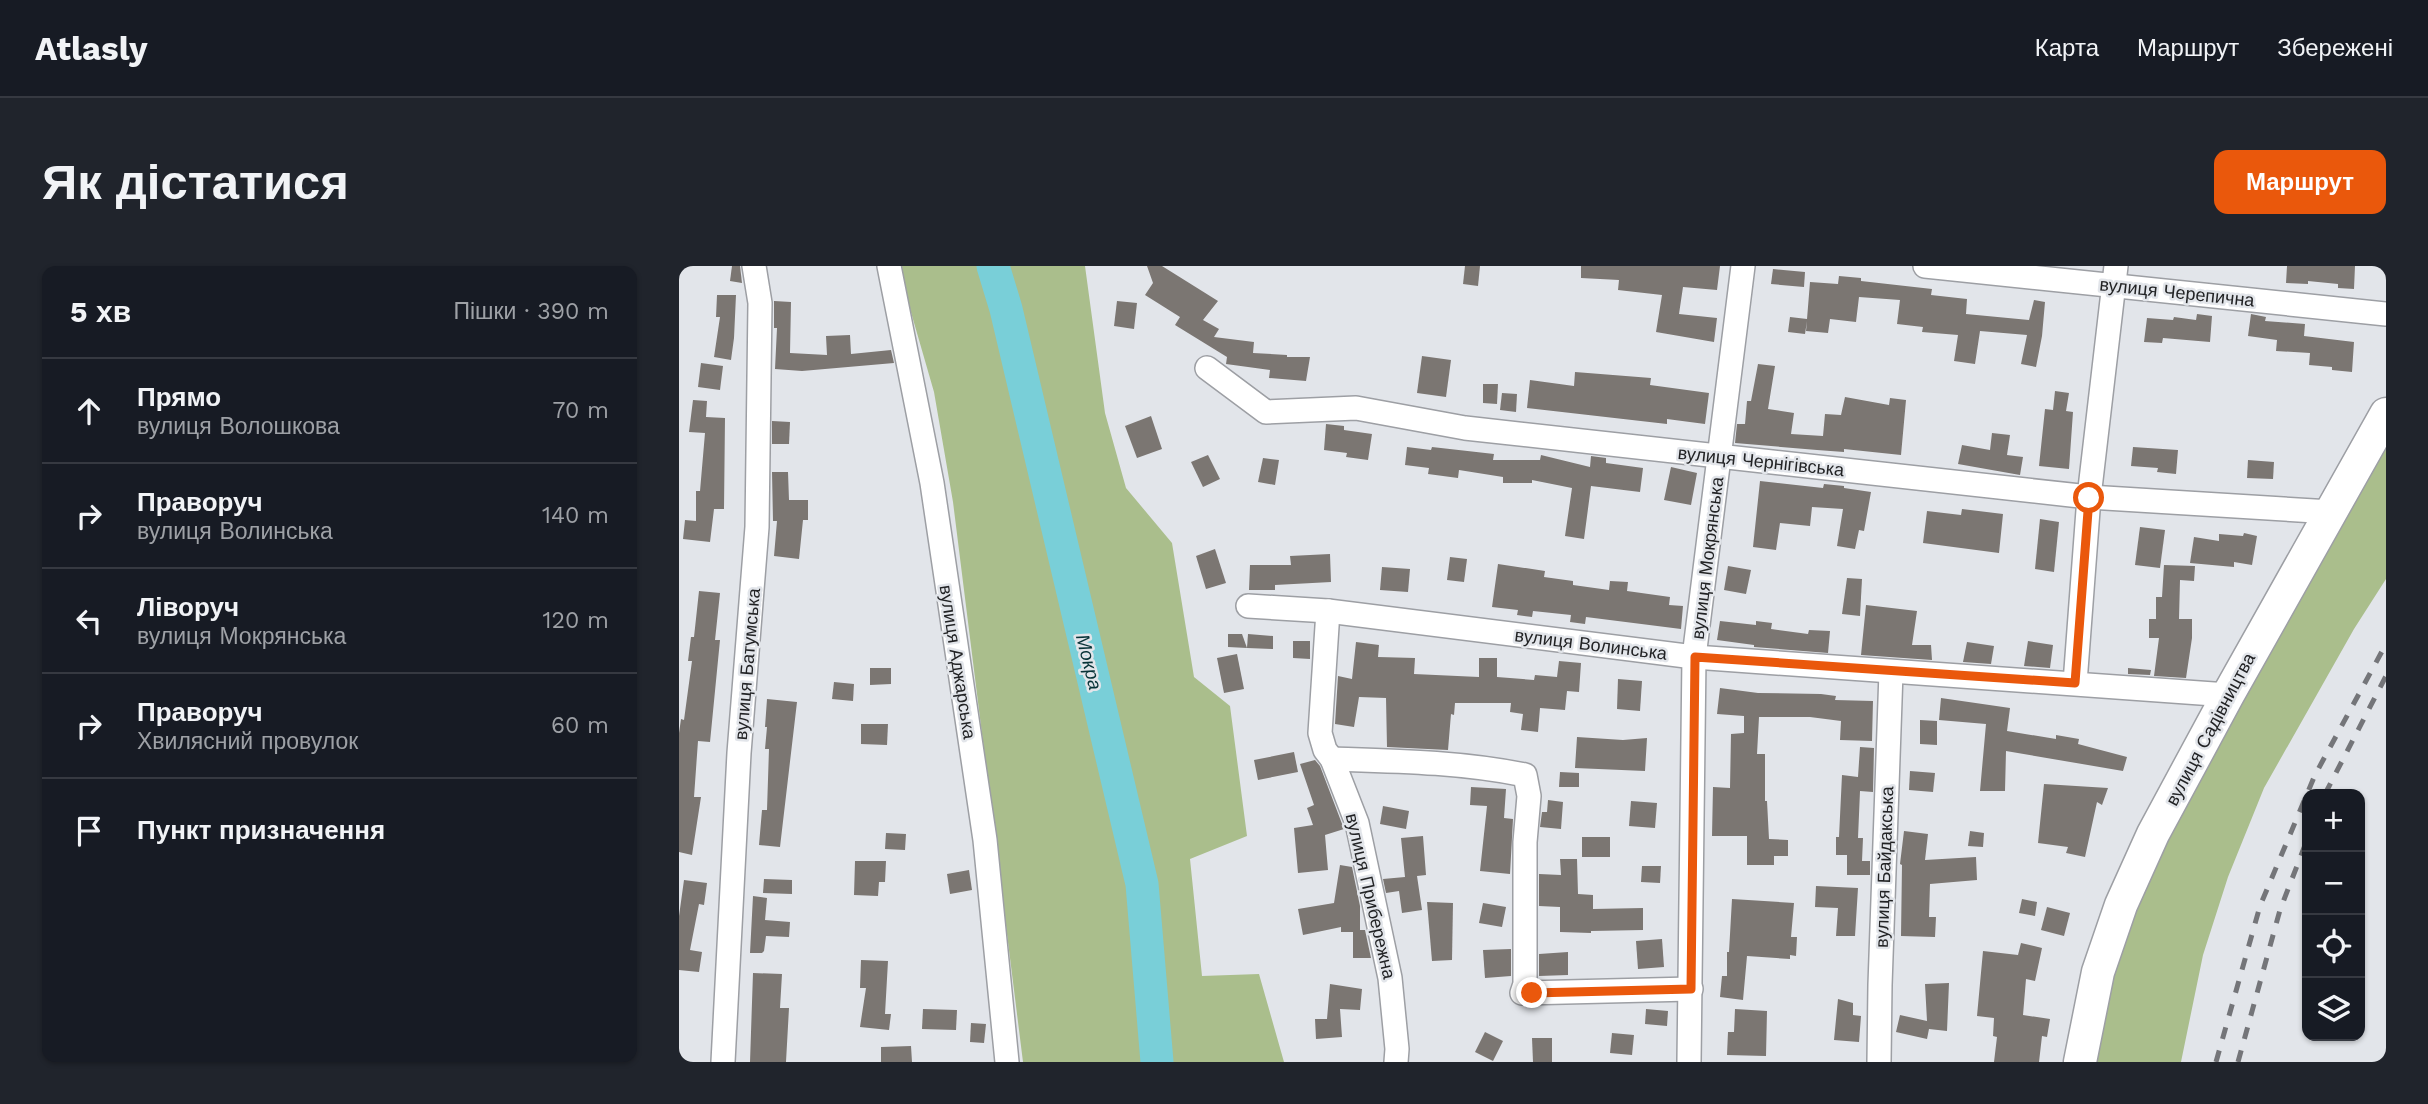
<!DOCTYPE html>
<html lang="uk">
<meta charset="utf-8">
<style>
body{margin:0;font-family:"Work Sans",sans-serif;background:#20242c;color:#f1f3f6}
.controls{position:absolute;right:21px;bottom:21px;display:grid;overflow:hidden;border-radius:14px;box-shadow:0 2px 5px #0004}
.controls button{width:63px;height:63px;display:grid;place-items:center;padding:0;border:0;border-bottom:2px solid #363941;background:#171b24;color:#f1f3f6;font:35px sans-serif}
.stop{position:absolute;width:21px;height:21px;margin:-16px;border:5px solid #ea580c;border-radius:50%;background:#fff}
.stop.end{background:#ea580c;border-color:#fff;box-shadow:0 2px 7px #0008}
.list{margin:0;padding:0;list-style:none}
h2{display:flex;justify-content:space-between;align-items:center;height:91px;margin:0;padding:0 28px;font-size:30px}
h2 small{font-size:23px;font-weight:400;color:#9ea1a6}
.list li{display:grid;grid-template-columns:46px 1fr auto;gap:21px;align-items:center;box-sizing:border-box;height:105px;padding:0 28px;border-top:2px solid #363941}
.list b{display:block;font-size:26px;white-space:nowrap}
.list p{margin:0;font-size:23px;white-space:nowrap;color:#9ea1a6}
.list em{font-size:23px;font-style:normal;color:#9ea1a6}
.icon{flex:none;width:38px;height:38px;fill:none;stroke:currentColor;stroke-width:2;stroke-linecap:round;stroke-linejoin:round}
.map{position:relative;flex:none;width:1707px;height:796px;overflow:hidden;border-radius:14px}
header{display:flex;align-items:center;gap:42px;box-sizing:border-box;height:98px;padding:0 35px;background:#171b24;border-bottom:2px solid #363941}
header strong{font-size:33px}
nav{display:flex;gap:38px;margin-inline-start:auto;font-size:24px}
.intro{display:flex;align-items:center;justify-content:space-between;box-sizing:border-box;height:168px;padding:0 42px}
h1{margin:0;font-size:49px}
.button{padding:18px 32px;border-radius:14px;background:#ea580c;color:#fff;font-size:24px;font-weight:700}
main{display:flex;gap:42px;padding:0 42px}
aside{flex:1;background:#171b24;border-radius:14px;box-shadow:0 2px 5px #0004}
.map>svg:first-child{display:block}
.green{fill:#aabe8c}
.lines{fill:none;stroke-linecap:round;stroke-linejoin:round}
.river{stroke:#79cfd8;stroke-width:33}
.building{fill:#7b7672}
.street-casing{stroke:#9d9fa4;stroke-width:26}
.secondary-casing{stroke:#9d9fa4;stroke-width:35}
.street{stroke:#fff;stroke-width:23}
.secondary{stroke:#fff;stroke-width:32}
.rail{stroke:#747579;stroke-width:5;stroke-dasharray:12 12;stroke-linecap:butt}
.route{stroke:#ea580c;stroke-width:9}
.labels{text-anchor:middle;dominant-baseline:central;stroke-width:5;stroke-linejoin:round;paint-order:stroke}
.street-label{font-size:18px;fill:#222325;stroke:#e2e5ea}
.water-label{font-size:19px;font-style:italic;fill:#073337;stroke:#e2e5ea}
</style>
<header>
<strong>Atlasly</strong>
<nav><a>Карта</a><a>Маршрут</a><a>Збережені</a></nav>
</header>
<div class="intro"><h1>Як дістатися</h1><a class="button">Маршрут</a></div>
<main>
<aside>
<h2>5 хв<small>Пішки · 390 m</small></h2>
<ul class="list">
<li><svg class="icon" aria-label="ahead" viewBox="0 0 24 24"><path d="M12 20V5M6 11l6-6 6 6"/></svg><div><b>Прямо</b><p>вулиця Волошкова</p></div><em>70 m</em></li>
<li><svg class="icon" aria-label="right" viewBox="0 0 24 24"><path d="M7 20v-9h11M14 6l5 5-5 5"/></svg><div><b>Праворуч</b><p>вулиця Волинська</p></div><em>140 m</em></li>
<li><svg class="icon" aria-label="left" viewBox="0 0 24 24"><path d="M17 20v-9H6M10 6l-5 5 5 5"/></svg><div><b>Ліворуч</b><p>вулиця Мокрянська</p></div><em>120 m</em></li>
<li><svg class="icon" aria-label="right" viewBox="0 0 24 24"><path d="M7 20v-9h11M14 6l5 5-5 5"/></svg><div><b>Праворуч</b><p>Хвилясний провулок</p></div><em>60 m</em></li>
<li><svg class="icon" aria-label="arrive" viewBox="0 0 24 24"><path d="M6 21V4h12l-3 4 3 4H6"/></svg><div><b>Пункт призначення</b></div></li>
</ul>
</aside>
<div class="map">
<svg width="1707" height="796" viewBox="0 0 1707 796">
<rect width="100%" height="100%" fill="#e2e5ea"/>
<g class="green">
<path d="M223 0H406L426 147 447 222 493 277 515 411 551 440 568 570 511 593 523 710 580 708 605 796H344L274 236 255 126 225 22Z"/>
<path d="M1707 164V313L1675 363 1585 522 1549 611 1524 689 1502 796H1412L1430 708 1459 629Z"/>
</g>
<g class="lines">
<path class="river" d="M314 0 327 43 463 618 478 796"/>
</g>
<g class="building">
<path d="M53 0H61L63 17 51 15Z"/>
<path d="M468 0H483L539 35 524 54 540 63 535 71 575 76 574 87 608 89V91H631L627 115 590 112 591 104 547 98 548 91 496 59 501 51 466 29 474 17Z"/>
<path d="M786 0H801L799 20 784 18Z"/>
<path d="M902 0H1041L1038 24 1004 21 1000 48 1038 52 1035 76 977 66 983 29 939 24 940 14 902 12Z"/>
<path d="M1608 0H1676L1675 23 1659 22V18L1629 15V18L1607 17Z"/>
<path d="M1094 3 1126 6 1125 21 1092 18Z"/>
<path d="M1160 10 1182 12V15L1253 23 1252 29 1288 33 1287 48 1350 54 1355 34 1366 36 1363 70 1357 101 1342 98 1348 69 1301 65 1296 98 1275 95 1279 69 1243 66 1244 61 1218 58 1221 34 1180 31 1177 56 1151 53 1149 67 1127 65 1128 55 1126 68 1109 66 1111 51 1128 53 1131 16 1159 18Z"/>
<path d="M38 29H57L55 72 52 94 35 91 41 51H37Z"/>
<path d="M95 35 112 36 111 87 148 89 147 70 171 69 172 88 212 84 215 97 123 105 96 103 98 62H95Z"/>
<path d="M438 35 458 37 455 63 435 60Z"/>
<path d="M1518 48 1533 50 1531 76 1484 72 1483 77 1465 76 1468 52 1494 54 1495 51 1517 54Z"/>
<path d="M1572 48 1587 51 1586 55 1626 58 1625 70 1675 76 1673 106 1653 104V101L1630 99 1631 87 1597 85 1598 74 1569 70Z"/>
<path d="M743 90 772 94 767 131 738 127Z"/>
<path d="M22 97 44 100 41 124 19 121Z"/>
<path d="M1079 98 1096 100 1089 143 1115 147 1112 168 1144 170 1146 148 1162 149 1166 131 1210 139 1211 132 1227 134 1222 189 1165 183V186L1138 184 1056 177 1058 158H1066L1068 135H1072Z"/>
<path d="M896 106 972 112 971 119 1030 127 1026 158 988 153V158L848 142 851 114 895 120Z"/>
<path d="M804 118H819L818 138 804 137Z"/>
<path d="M1376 125 1390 127 1387 145 1394 146 1390 203 1360 200 1366 143 1374 144Z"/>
<path d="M823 127 838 128 837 146 821 144Z"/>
<path d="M14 134 28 135 27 151 46 152 45 243H35L31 276 4 273 6 254 17 255V225H21L26 167 10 166Z"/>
<path d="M472 150 483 183 458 192 446 160Z"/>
<path d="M93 155 111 156 110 178H93Z"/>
<path d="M647 158 665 160V164L693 168 689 194 667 191 668 187 645 184Z"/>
<path d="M1313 167 1331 169 1328 189 1344 191 1341 209 1279 198 1283 179 1311 184Z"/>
<path d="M728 181 752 184 753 181 815 188 814 194H861L862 189 911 201 912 190 927 192V197L964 202 961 226 912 220 905 273 886 270 893 222 853 214V217H824V211L780 204 779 212 749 208 750 202 726 199Z"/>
<path d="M1454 181 1499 184 1497 208 1478 206 1479 202 1452 200Z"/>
<path d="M529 189 541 213 524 221 512 196Z"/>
<path d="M584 192 600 194 596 219 579 216Z"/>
<path d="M1569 194 1595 196 1594 213 1568 212Z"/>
<path d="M992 201 1018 207 1012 239 985 234Z"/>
<path d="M93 206H109L110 234H129V254H124L120 293 95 290 98 255H94Z"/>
<path d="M1081 215 1144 222 1145 218 1165 220V222L1192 226 1185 265 1180 264 1176 283 1158 280 1164 243 1133 241 1131 260 1101 257 1097 284 1074 281Z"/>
<path d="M1283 243 1324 248 1320 287 1244 277 1248 245 1282 249Z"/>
<path d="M1361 253 1380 256 1375 306 1356 303Z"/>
<path d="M1461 261 1486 264 1481 302 1456 299Z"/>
<path d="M1565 267 1578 270 1573 299 1555 296V301L1511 297 1515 271 1540 275V268L1564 270Z"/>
<path d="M536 283 547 317 527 323 517 290Z"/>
<path d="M651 288 652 316 596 319V324H570L571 299H612L611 290Z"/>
<path d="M771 291 788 293 785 316 768 314Z"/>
<path d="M819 298 866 305 865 311 894 315V319L930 324 931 315 949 316 948 325 991 331 990 339 1004 340 1002 363 907 351 906 358 891 356 892 349 854 345 853 351 838 349 839 344 813 341Z"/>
<path d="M1485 299 1516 300 1515 315 1501 314 1500 353H1513V372L1507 412 1475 410 1480 372H1470V353H1477V331H1483Z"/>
<path d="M1049 300 1072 304 1067 328 1045 324Z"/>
<path d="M703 301 731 303 729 326 701 324Z"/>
<path d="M1168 312 1183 313 1181 350 1163 348Z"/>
<path d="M20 325 41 327 36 374H41L31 476 19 475 15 531H22L13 589 0 586V467L2 453 5 454 13 395H9L12 371H15Z"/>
<path d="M1187 339 1238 345 1233 379H1252L1253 394 1182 389Z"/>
<path d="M1041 355 1077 359V355L1093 357 1092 363 1129 368 1130 364 1151 365 1149 387 1075 381V379L1038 374Z"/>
<path d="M549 368H563L568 382 549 381Z"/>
<path d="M569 368 594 370V383L568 382Z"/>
<path d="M614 375H631V393L614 392Z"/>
<path d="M1349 375 1374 379 1371 402 1345 400Z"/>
<path d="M677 376 700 379 699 391 736 392 735 408 800 411V392H818V411L855 414 856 409 878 411 880 395 902 397 900 426 888 425 886 444 861 442 859 466 842 464 844 448 831 446 832 437H776L775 449 772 448 769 484 708 481 707 432 680 431 675 461 656 458 659 410 673 413Z"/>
<path d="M1288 376 1315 380 1312 398 1284 396Z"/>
<path d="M558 388 565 423 545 427 538 392Z"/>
<path d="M191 402H212V418L191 419Z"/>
<path d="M1449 402 1472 404 1471 409 1449 408Z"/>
<path d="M939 413 963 415 961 445 938 443Z"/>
<path d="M155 416 175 418 174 435 153 433Z"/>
<path d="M1041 422 1079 427 1142 428 1157 430 1156 434 1194 435 1193 475 1161 474 1162 455 1131 451H1080L1078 488H1086V535H1088L1090 573 1109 574V590H1095V599H1068V570H1033L1034 521 1051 522 1052 468 1065 467V450L1038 448Z"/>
<path d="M1262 432 1331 442 1328 465 1377 473V469L1400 473 1399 478 1448 491 1444 505 1327 485 1326 525H1301L1307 458 1260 454Z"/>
<path d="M88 433 118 436 101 581 80 579 83 544H88L90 483H86L88 461H86Z"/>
<path d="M1241 454 1258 455V479L1241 478Z"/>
<path d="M182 458H209L208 479 182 478Z"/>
<path d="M898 471 944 474 968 472 966 505 896 502Z"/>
<path d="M1181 481 1195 482 1194 526 1181 525 1179 572H1184L1183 595H1191V609H1168V589H1157V571H1160L1163 509 1179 511Z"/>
<path d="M615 486 619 506 579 514 575 494Z"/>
<path d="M636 494 641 500 665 563 646 569 649 604 619 607 615 562 634 559 628 542 635 539 621 498Z"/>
<path d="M1231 505 1256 507 1254 526 1230 524Z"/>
<path d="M881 506 900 507V521H880Z"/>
<path d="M1365 518 1429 522 1423 539 1418 536 1406 591 1387 587 1389 581 1359 577Z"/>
<path d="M792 521 827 523 825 552 834 553 831 608 801 605 808 540 791 539Z"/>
<path d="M869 534 884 536 882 563 861 561 863 546H868Z"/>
<path d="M952 535 978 537 976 562 950 560Z"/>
<path d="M704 540 730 545 727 563 701 558Z"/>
<path d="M1225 565 1249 568 1246 594 1297 591 1298 614 1251 618 1250 651H1257L1256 671 1222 670 1223 599 1221 598Z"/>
<path d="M1291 565 1305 567 1304 581 1289 580Z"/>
<path d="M207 567 227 568 226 584 206 583Z"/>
<path d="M744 570 747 609 738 610 743 644 723 647 720 625 707 627 704 613 726 611 722 572Z"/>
<rect x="903" y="571" width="28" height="20"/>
<path d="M881 593H898L899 628 914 629V643L964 642V664L912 665V667L881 666V641L860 640V608L882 609Z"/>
<path d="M176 595H207L206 616H200L199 630 175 629Z"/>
<path d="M661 599 673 601 681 640V664H686L692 692H674V666H662V661L624 669 619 643 655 637Z"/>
<path d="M963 600H982L981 617 962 616Z"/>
<path d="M290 604 293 624 271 628 268 608Z"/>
<path d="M85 613 113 614V628L84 627Z"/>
<path d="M5 614 28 617 25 639 20 638 11 684 23 686 20 706 0 704V650Z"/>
<path d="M1137 620 1179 622 1176 670H1157L1159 642 1136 641Z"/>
<path d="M74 630 88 632 86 654 111 656 110 671 87 670 85 685 83 687H71Z"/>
<path d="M1053 633 1115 637 1112 671H1118L1117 690 1111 689V693L1068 690 1064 734 1041 731 1043 710H1048V686H1050Z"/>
<path d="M1343 633 1358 636 1356 650 1340 647Z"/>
<path d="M748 636 774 637 773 694 753 695Z"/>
<path d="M804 637 827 641 823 661 800 657Z"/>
<path d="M1368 641 1391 647 1385 670 1362 664Z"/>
<path d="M983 673 985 701 959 703 957 675Z"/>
<path d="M1342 677 1363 682 1356 715 1347 713 1344 749 1371 753 1368 771 1363 770 1360 796H1315L1318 771 1314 770 1315 752 1298 750 1304 685 1339 689Z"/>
<path d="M832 683V710L806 712 804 684Z"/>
<path d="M889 686V709L860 710V688Z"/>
<path d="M182 694 209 695 206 748H212L210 764 181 761 187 722H181Z"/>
<path d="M74 707 103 708 101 742H110L107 796H71Z"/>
<path d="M1270 717 1268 765 1250 763 1248 773 1217 766 1221 749 1248 755 1246 718Z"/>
<path d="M651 718 683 723 681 744 661 743 663 771 637 773 636 753H648Z"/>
<path d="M1159 733 1174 737V749L1182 750 1180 776 1155 774Z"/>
<path d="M244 743 278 744 277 764 243 763Z"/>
<path d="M967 743 989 745 988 760 966 758Z"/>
<path d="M1056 743 1088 745 1087 790 1048 789 1049 766H1055Z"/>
<path d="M292 757 307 758 305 777 291 776Z"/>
<path d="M806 766 824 775 814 795 796 786Z"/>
<path d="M933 767 955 769 953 789 931 787Z"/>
<path d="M853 772H873V796H854Z"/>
<path d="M232 780 233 796H202V781Z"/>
</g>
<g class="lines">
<defs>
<g id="street">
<path d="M210 0 253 217 306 574 328 796"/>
<path d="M1246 0 1707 48"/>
<path d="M528 102 587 146 677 142 786 162 1410 231 1652 246"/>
<path d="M569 340 649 345 1015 391 1549 429"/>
<path d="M649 345 641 467 646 484 653 493 678 557 711 712 718 783 717 796"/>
<path d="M1396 417 1410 231 1437 0"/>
<path d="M653 493C717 495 782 496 846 509L850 530 846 576V718L843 727 1012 723"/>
<path d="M44 796 60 487 78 261 81 37 75 0"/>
<path d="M1010 796 1015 391 1064 0"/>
<path d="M1200 796 1201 719 1212 406"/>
</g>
<path id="secondary" d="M1401 796 1419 706 1442 639 1474 568 1549 429 1707 148"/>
</defs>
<use href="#street" class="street-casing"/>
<use href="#secondary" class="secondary-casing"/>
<use href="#street" class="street"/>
<use href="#secondary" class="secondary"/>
<g class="rail">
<path d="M1646 528 1707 410"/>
<path d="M1537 796 1581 640 1636 509 1707 378"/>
<path d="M1559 796 1601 644 1628 574"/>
</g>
</g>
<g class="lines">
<path class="route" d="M853 727 1012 723 1016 391 1396 417 1410 232"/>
</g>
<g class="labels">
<g class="street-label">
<text transform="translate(1498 26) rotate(6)">вулиця Черепична</text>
<text transform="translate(1082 195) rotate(6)">вулиця Чернігівська</text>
<text transform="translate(1028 292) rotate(-83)">вулиця Мокрянська</text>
<text transform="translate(912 378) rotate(7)">вулиця Волинська</text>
<text transform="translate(279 396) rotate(81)">вулиця Аджарська</text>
<text transform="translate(68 398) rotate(-85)">вулиця Батумська</text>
<text transform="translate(1531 463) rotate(-62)">вулиця Садівництва</text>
<text transform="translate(1205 601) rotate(-88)">вулиця Байдакська</text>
<text transform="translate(692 630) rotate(77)">вулиця Прибережна</text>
</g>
<g class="water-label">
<text transform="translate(410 396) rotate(76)">Мокра</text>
</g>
</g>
</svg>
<div class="controls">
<button>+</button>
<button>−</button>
<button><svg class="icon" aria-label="locate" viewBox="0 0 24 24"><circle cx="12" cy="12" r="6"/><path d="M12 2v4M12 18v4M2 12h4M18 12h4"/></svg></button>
<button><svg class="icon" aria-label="layers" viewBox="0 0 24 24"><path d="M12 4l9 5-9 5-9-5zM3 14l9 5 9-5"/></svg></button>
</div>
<div class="stop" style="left:1410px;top:232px"></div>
<div class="stop end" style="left:853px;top:727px"></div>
</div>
</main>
